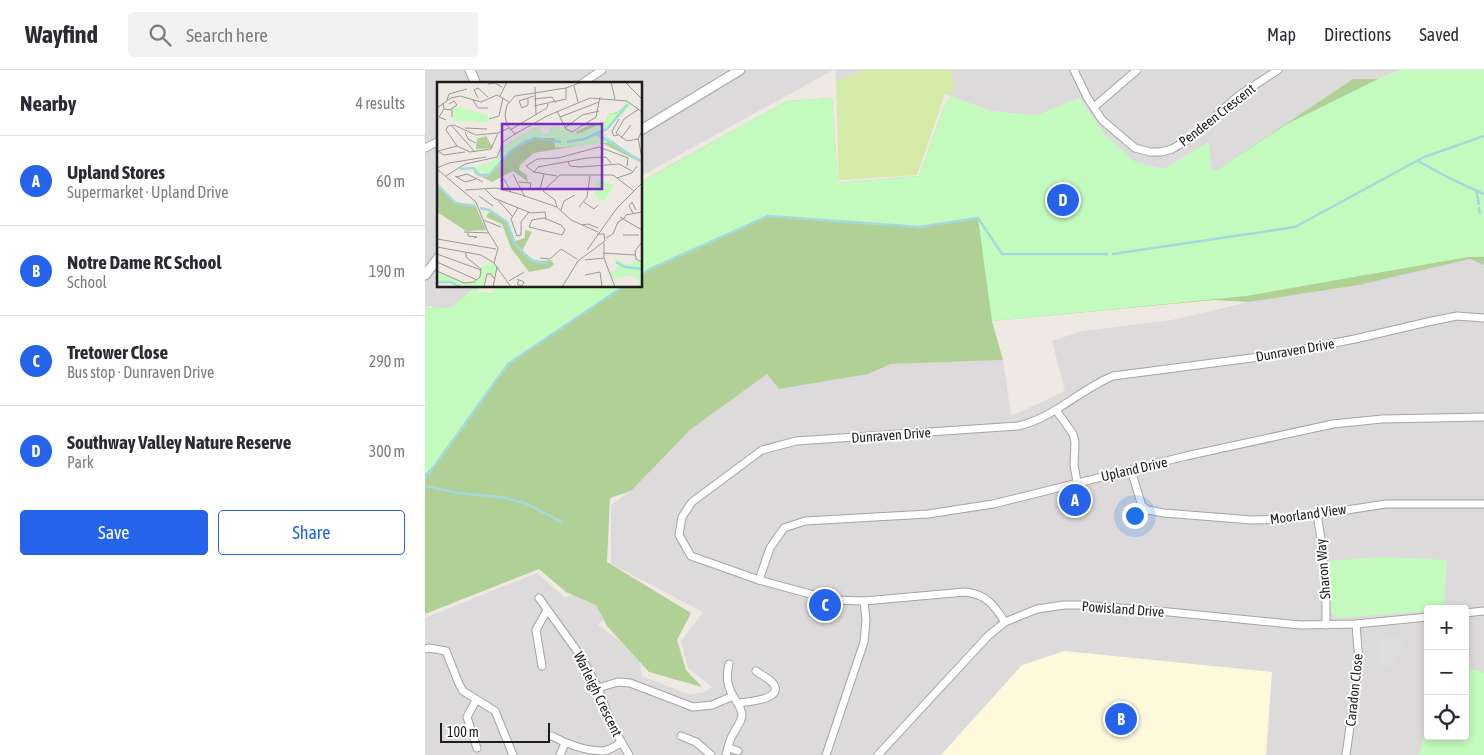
<!DOCTYPE html>
<meta charset="utf-8">
<style>
body{margin:0;font-family:"Asap Condensed",sans-serif;background:#f2f2f3;color:#2b2b33}
.controls{position:absolute;right:15px;bottom:15px;display:grid;overflow:hidden;border-radius:5px;box-shadow:0 2px 8px #0003}
.controls button{width:45px;height:45px;display:grid;place-items:center;padding:0;border:0;border-bottom:1px solid #e1e1e2;background:#fff;color:#2b2b33;font:25px sans-serif}
.scale{position:absolute;left:15px;bottom:12px;width:110px;box-sizing:border-box;padding-left:5px;border:2px solid #1d1d1d;border-top:0;font-size:14px;line-height:18px;white-space:nowrap;color:#1d1d1d;-webkit-text-stroke:4px #fff;paint-order:stroke}
.you{position:absolute;left:709px;top:445px;width:18px;height:18px;margin:-12px;border:4px solid #fff;border-radius:50%;background:#1a73e8;box-shadow:0 0 0 8px #1a73e833}
.badge{display:grid;place-items:center;width:32px;height:32px;border-radius:50%;background:#2563eb;color:#fff;font-size:16px;font-weight:700}
.pin{position:absolute;translate:-50% -50%;border:2px solid #fff;box-shadow:0 1px 5px #0006}
.list{margin:0;padding:0;list-style:none}
h2{display:flex;justify-content:space-between;align-items:center;height:65px;margin:0;padding:0 20px;font-size:21px}
h2 small{font-size:16px;font-weight:400;color:#7c7c81}
.list li{display:grid;grid-template-columns:32px 1fr auto;gap:15px;align-items:center;box-sizing:border-box;height:90px;padding:0 20px;border-top:1px solid #e1e1e2}
.list b{display:block;font-size:19px;white-space:nowrap}
.list p{margin:0;font-size:16px;white-space:nowrap;color:#7c7c81}
.list em{font-size:16px;font-style:normal;color:#7c7c81}
.actions{display:flex;gap:10px;padding:15px 20px}
.actions a{flex:1;padding:11px 0;border:1px solid #2563eb;border-radius:5px;text-align:center;font-size:18px;color:#2563eb}
.actions .main{background:#2563eb;color:#fff}
.icon{flex:none;width:28px;height:28px;fill:none;stroke:currentColor;stroke-width:2;stroke-linecap:round;stroke-linejoin:round}
.map{position:relative;flex:none;width:1059px;height:685px;overflow:hidden}
header{display:flex;align-items:center;gap:30px;box-sizing:border-box;height:70px;padding:0 25px;background:#fff;border-bottom:1px solid #e1e1e2}
header strong{font-size:24px}
nav{display:flex;gap:28px;margin-inline-start:auto;font-size:18px}
.search{width:350px;height:45px;background:#f2f2f3;display:flex;align-items:center;gap:12px;box-sizing:border-box;padding:0 18px;border-radius:5px;color:#7c7c81;font-size:19px}
main{display:flex}
aside{flex:1;background:#fff}
.map>svg:first-child{display:block}
.residential{fill:#dcdadb;fill-rule:evenodd}
.education{fill:#fff9dc}
.grass{fill:#d4eba7}
.forest{fill:#b1d096}
.park{fill:#c3fbbe}
.parking{fill:#ddd}
.lines{fill:none;stroke-linecap:round;stroke-linejoin:round}
.stream{stroke:#a2dade;stroke-width:2.5}
.minor-casing{stroke:#a4a4a4;stroke-width:9}
.tertiary-casing{stroke:#a4a4a4;stroke-width:11}
.minor{stroke:#fff;stroke-width:7}
.tertiary{stroke:#fff;stroke-width:9}
.labels{text-anchor:middle;dominant-baseline:central;stroke-width:4;stroke-linejoin:round;paint-order:stroke}
.street-label{font-size:14px;fill:#1d1d1d;stroke:#fff}
.inset-river{fill:none;stroke:#a2dade;stroke-width:2.5}
.inset-road{fill:none;stroke:#9b9794;stroke-width:1}
.view{fill:#7b2cbf;fill-opacity:0.15;stroke:#7b2cbf;stroke-width:2.5}
.inset-edge{fill:none;stroke:#1d1d1d;stroke-width:2.5}
</style>
<header>
<strong>Wayfind</strong>
<div class="search"><svg class="icon" aria-label="search" viewBox="0 0 24 24"><circle cx="10" cy="10" r="6"/><path d="M15 15l6 6"/></svg>Search here</div>
<nav><a>Map</a><a>Directions</a><a>Saved</a></nav>
</header>
<main>
<aside>
<h2>Nearby<small>4 results</small></h2>
<ul class="list">
<li><span class="badge">A</span><div><b>Upland Stores</b><p>Supermarket · Upland Drive</p></div><em>60 m</em></li>
<li><span class="badge">B</span><div><b>Notre Dame RC School</b><p>School</p></div><em>190 m</em></li>
<li><span class="badge">C</span><div><b>Tretower Close</b><p>Bus stop · Dunraven Drive</p></div><em>290 m</em></li>
<li><span class="badge">D</span><div><b>Southway Valley Nature Reserve</b><p>Park</p></div><em>300 m</em></li>
</ul>
<div class="actions"><a class="main">Save</a><a>Share</a></div>
</aside>
<div class="map">
<svg width="1059" height="685" viewBox="0 0 1059 685">
<rect width="100%" height="100%" fill="#efe9e3"/>
<g class="residential">
<path d="M0 0H408L216 106V14H14V216H57L50 221 29 242 3 236 0 243Z"/>
<path d="M410 0H438L411 12Z"/>
<path d="M527 0H974L953 9H928L792 100 786 101 784 72 739 99 710 93 681 66 654 28 611 46 566 41 520 24 528 23Z"/>
<path d="M1045 189 1059 195V685H0V548L112 503 139 527 169 522 188 541 173 555 213 585 217 606 263 624 277 623 287 617 263 598 256 571 278 542 186 494V435L206 421 265 360 342 304H442L466 294 578 290 586 346 640 321 627 271 657 261 747 250 824 232 934 215ZM1003 539H1040V666H1003Z"/>
</g>
<path class="education" d="M639 581 847 602 841 685H516L597 595Z"/>
<path class="grass" d="M438 0H527L529 23 520 24 492 105 414 110 411 12Z"/>
<path class="forest" d="M980 0H1059V195L1045 189 934 215 824 232 788 230 567 251 578 290 466 294 443 304 354 319 342 304 265 360 206 421 185 428 182 492 266 543 252 570 261 600 277 617 224 602 182 556 171 535 141 522 114 499 0 544V239L27 237 47 219 68 230 81 216H216V112L228 105 362 31 407 28 413 113 494 106 520 35 540 79 623 170 792 100 928 9H953Z"/>
<g class="park">
<path d="M974 0H1059V187H1043L821 226 567 251 553 148 494 157 343 146 225 199 216 205V112L362 31 407 28 413 113 494 106 520 35 525 26 566 41 611 46 654 28 681 66 710 92 739 99 784 72 786 101 792 100 862 54 953 9Z"/>
<path d="M73 216H199L83 294 13 391 0 404V239L27 237 47 219 65 223Z"/>
<path d="M957 487 1022 490 1019 539H1003V541L914 548 906 543 904 491Z"/>
<path d="M1040 597 1059 603V685H994L1003 650V666H1040Z"/>
</g>
<path class="parking" d="M977 566 979 574 967 596H953L954 568Z"/>
<g class="lines">
<g class="stream">
<path d="M993 91 1024 108 1059 124"/>
<path d="M1051 120 1054 134"/>
<path d="M1054 138 1055 143"/>
<path d="M630 184H682"/>
<path d="M688 184 870 157 999 87 1059 66"/>
<path d="M216 205 225 199 343 146 494 157 553 148 577 184H628"/>
<path d="M0 409 83 294 199 216"/>
<path d="M0 416 33 423 76 427 100 433 137 452"/>
</g>
<defs>
<g id="minor">
<path d="M649 0 662 27 677 50 710 78 725 82H736L747 79 766 68 813 26 853 0"/>
<path d="M156 14 177 0"/>
<path d="M669 37 712 0"/>
<path d="M0 78 14 71"/>
<path d="M631 340 648 364 650 372 649 395 652 412"/>
<path d="M706 400 717 436 723 440 739 443 827 450 863 449 961 434H1059"/>
<path d="M892 444C899 481 902 517 901 555"/>
<path d="M334 510 345 478 359 458 380 451 503 444 568 434 761 386 908 354 957 349 1059 347"/>
<path d="M114 528 155 585 173 618 187 656 204 685"/>
<path d="M1040 543 1059 541"/>
<path d="M580 552C569 535 561 524 540 522L439 531 407 530 334 510 266 486 254 465 257 447 267 432 337 380 371 371 593 356C629 348 654 320 688 306L842 286 930 269 1007 251 1032 246 1059 248"/>
<path d="M0 579 4 578 21 581 34 614 38 621 70 641 88 685"/>
<path d="M304 594C301 607 302 615 308 626"/>
<path d="M117 596 111 560 122 540"/>
<path d="M173 618 193 612 205 613 268 637 287 635 308 626C322 647 318 646 307 666 304 671 303 679 301 685"/>
<path d="M51 630 42 647 52 678"/>
<path d="M313 633C321 632 354 630 350 617 348 610 336 605 331 601"/>
<path d="M127 666C141 674 161 681 178 681 185 680 190 676 196 673"/>
<path d="M256 666 271 672 286 685"/>
<path d="M304 678 313 681"/>
<path d="M135 685 140 673"/>
<path d="M401 685 439 572 441 550 439 531"/>
<path d="M453 685 563 566 580 552 612 539 639 535H658L744 542 875 555 931 554 1003 547"/>
<path d="M921 685 934 593 931 554"/>
</g>
<g id="tertiary">
<path d="M45 0 51 14"/>
<path d="M216 60 315 0"/>
<path d="M0 205 14 187"/>
</g>
</defs>
<use href="#minor" class="minor-casing"/>
<use href="#tertiary" class="tertiary-casing"/>
<use href="#minor" class="minor"/>
<use href="#tertiary" class="tertiary"/>
</g>
<g class="labels">
<g class="street-label">
<text transform="translate(792 45) rotate(-38)">Pendeen Crescent</text>
<text transform="translate(870 280) rotate(-10)">Dunraven Drive</text>
<text transform="translate(466 365) rotate(-4)">Dunraven Drive</text>
<text transform="translate(709 399) rotate(-13)">Upland Drive</text>
<text transform="translate(883 444) rotate(-8)">Moorland View</text>
<text transform="translate(898 499) rotate(-95)">Sharon Way</text>
<text transform="translate(698 539) rotate(4)">Powisland Drive</text>
<text transform="translate(929 620) rotate(-84)">Caradon Close</text>
<text transform="translate(173 624) rotate(64)">Warleigh Crescent</text>
</g>
</g>
<g transform="translate(12 12)">
<rect width="205" height="205" fill="#efe9e3"/>
<path d="M188 23 192 24 165 51 205 81 163 60 97 71 83 83 82 88 90 93 91 100 76 89 55 100 37 91V86L44 92 55 91 64 82 43 83 53 81 61 75 65 65 99 45H103L104 53 112 52 114 46 124 58 152 43 170 39 171 32 180 30ZM49 54 56 66 39 67 40 57ZM0 102 20 121 37 123 36 118 49 148 29 149 0 130ZM52 130 59 131 69 140 78 159 88 156V148L95 150 85 169 99 180 114 178 117 182 113 186 92 190 74 166 65 142 49 135Z" fill="#b1d096"/>
<path d="M188 19 196 22 165 51 176 60 118 66 117 56H98L73 70 51 92 37 86 53 81 61 75 65 65 99 45H103L104 53 112 52 115 45H127L132 51 139 49 140 52 170 39 171 32 180 31 188 23ZM23 26 50 33 52 40 17 39 16 27ZM160 97 177 103 167 120 157 113ZM167 172H170L190 182H196L198 177 205 181V205H199L204 199 192 193 176 197 173 190 180 188 179 181 176 175ZM52 180 60 184 58 197 56 193 48 192 47 205 0 200V190L33 202 42 197 43 186Z" fill="#c3fbbe"/>
<path class="inset-river" d="M158 51 204 79M130 60 147 57 170 47 191 22M23 87 37 86 42 93 51 94 73 70 86 61 98 56 124 60M0 102 18 121 38 124M43 126 52 128 70 140 78 162 94 178 111 182M179 180 188 185 205 187M0 200H14L23 205"/>
<path class="inset-road" d="M174 0 178 17M188 0 205 17M51 2 58 1 65 5M137 4 141 20M98 5 99 32M63 14 70 0M41 16 37 8 41 6 51 15M91 17V23L85 26 82 19 97 14M97 17 115 15 119 21M10 18 12 12 30 7M36 18 41 26H51M6 21 7 27 2 35 9 38M12 22 17 19 20 23 14 27M97 24 129 17V6M0 26 14 16 23 14 44 20 60 13 72 20M7 27 15 28V35M202 27 187 37 179 51 190 59 201 57 205 49M120 29 129 47 135 50 159 35 163 15M123 35 162 20M52 37 62 34 66 16M14 43 37 69M28 46 50 47M128 46 145 33 162 29M73 48 110 26 111 22M28 50 31 57 39 61M61 51 54 67 33 70 20 64 9 48 11 44 17 43 39 53 61 51 72 46M78 52 70 43 68 33 70 23 78 14 129 6 145 0M181 53 177 54 175 49 182 37M184 56 194 43M201 56 205 76M20 64 1 69 7 73 28 70M131 80 133 84 143 85 182 82 195 89M0 86 12 81 49 75M0 87 39 120 50 148 61 166 57 181 74 205M97 90 101 85 150 76 169 75 174 81M76 92 88 115M9 94 28 82 60 75 66 60 78 52 110 34 153 16 190 19 205 30M18 94 28 100 39 97M120 94 97 90 89 84 100 77 121 76 162 65 191 76 190 84M19 95 30 92 46 100M180 96 195 91 200 84M63 99 67 97 74 110M82 100 94 101 93 107M48 107 57 116 74 123 94 131 108 130 109 137M103 107 107 92M28 108 59 106 82 112 120 125 134 138 161 150M42 114 56 124M60 117 75 134M147 120 157 127 161 123M120 125 118 118 106 109 123 93H176L197 109M142 125 150 115 153 94M81 126 74 137 80 154 84 153V140L92 130M124 128 127 119 138 113M196 131 192 124 195 120 199 128M183 135 187 137 189 133 205 130M107 136 124 143 128 148 125 153 92 145 95 138ZM46 138 64 145M145 143 151 142 161 146M27 150 52 151M31 151V154L40 155 37 156M186 153H202M169 156 176 152 181 140 186 137 205 148M0 157 59 167M205 160 198 169 199 177 205 180M167 161V176L178 205M0 165 44 173 57 181M150 168 180 126 205 101M166 171 198 173M0 172 44 188M103 176 113 177 124 167 140 177M148 178 167 176M0 180 40 198M0 189 27 201 37 200 43 195 44 187 29 175V171M148 193 163 190 165 205M80 197 87 200 85 204 80 202 82 198M72 199 87 190M47 205 50 192H54L58 198M56 205 60 185M125 205 141 179 168 159 167 152H160"/>
<path class="view" d="M65 42H165V107H65Z"/>
<rect width="205" height="205" class="inset-edge"/>
</g>
</svg>
<div class="controls">
<button>+</button>
<button>−</button>
<button><svg class="icon" aria-label="locate" viewBox="0 0 24 24"><circle cx="12" cy="12" r="6"/><path d="M12 2v4M12 18v4M2 12h4M18 12h4"/></svg></button>
</div>
<div class="scale">100 m</div>
<div class="you"></div>
<div class="pin badge" style="left:650px;top:430px">A</div>
<div class="pin badge" style="left:696px;top:649px">B</div>
<div class="pin badge" style="left:400px;top:535px">C</div>
<div class="pin badge" style="left:638px;top:130px">D</div>
</div>
</main>
